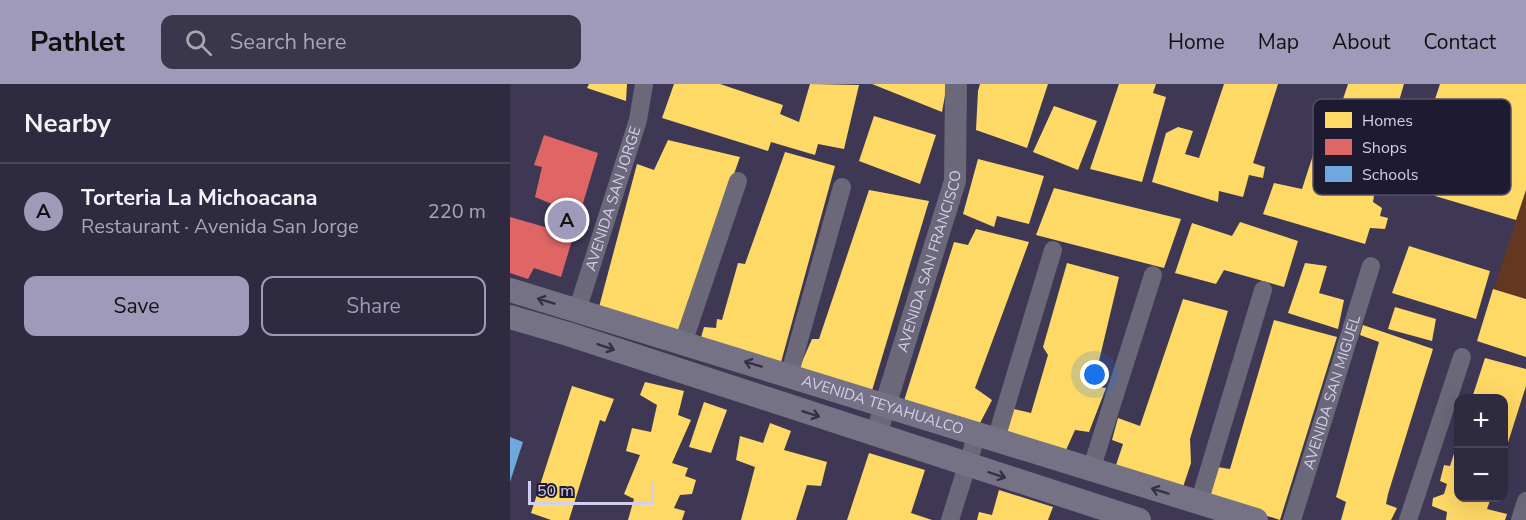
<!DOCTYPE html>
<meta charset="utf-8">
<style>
body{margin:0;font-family:"Nunito Sans",sans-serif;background:#3a364b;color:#f1f3f6}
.controls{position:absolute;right:18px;bottom:18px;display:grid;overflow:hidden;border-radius:12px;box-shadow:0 6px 24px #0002}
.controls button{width:54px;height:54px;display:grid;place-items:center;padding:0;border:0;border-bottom:2px solid #494659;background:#2e2a40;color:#f1f3f6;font:30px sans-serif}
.scale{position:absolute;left:18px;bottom:15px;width:126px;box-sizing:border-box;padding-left:6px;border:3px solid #d3cff0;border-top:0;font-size:16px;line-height:21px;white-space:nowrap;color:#d3cff0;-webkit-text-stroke:4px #1e1a31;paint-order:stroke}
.you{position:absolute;left:585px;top:291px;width:21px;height:21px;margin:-15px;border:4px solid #fff;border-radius:50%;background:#1a73e8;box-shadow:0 0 0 9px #1a73e833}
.badge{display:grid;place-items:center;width:39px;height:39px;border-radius:50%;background:#9f9aba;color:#111;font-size:20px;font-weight:700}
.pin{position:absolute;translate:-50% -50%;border:3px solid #fff;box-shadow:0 2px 6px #0006}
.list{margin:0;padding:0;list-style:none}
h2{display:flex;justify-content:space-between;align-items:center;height:78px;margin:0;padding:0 24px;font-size:26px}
h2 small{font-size:20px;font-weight:400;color:#a7a7b1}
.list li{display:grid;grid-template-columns:39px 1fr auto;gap:18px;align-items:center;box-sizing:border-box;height:96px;padding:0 24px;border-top:2px solid #494659}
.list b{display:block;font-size:22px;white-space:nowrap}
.list p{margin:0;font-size:20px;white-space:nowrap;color:#a7a7b1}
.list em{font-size:20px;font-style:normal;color:#a7a7b1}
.actions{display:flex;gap:12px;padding:18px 24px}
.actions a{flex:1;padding:14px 0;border:2px solid #9f9aba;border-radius:12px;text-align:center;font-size:21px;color:#9f9aba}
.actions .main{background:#9f9aba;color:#111}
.icon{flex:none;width:33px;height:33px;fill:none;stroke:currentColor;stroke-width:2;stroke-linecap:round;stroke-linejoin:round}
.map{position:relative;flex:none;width:1016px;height:436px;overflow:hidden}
header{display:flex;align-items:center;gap:36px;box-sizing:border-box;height:84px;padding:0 30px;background:#9f9aba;color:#111}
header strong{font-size:28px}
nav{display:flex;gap:33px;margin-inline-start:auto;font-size:21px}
.search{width:420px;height:54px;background:#3a364b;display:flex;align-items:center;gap:15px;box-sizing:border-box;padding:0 21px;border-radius:12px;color:#a7a7b1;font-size:22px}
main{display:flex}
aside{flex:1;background:#2e2a40}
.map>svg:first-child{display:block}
.green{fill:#643820}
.homes{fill:#ffd966}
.shops{fill:#e06666}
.schools{fill:#6fa8dc}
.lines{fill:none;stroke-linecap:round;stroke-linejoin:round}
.minor{stroke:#6a6879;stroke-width:18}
.tertiary{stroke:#6a6879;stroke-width:22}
.secondary{stroke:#757286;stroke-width:24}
.oneway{stroke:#343046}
.labels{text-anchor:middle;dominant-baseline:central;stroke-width:6;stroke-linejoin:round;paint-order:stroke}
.street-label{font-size:15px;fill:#d3cff0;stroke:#1e1a31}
.key{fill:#1e1a31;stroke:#54506a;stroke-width:1.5}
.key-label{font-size:16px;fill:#d3cff0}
</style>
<header>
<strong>Pathlet</strong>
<div class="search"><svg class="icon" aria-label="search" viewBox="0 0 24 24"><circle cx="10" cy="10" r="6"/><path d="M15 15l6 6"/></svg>Search here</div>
<nav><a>Home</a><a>Map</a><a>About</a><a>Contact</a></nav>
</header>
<main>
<aside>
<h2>Nearby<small></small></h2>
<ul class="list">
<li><span class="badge">A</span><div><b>Torteria La Michoacana</b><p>Restaurant · Avenida San Jorge</p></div><em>220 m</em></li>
</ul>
<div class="actions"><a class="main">Save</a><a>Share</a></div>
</aside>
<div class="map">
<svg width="1016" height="436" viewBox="0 0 1016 436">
<rect width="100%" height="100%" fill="#3e3855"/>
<path class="green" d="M1016 106V215L984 205Z"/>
<g class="homes">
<path d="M79 0H117L116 17 77 4Z"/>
<path d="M164 0H210L273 21 270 30 289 38 300 0 349 1 334 65 308 60 305 71 261 58 258 67 152 34Z"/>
<path d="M362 0H437L432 28Z"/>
<path d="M470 0H538L517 64 466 46 468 7Z"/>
<path d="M609 0H646L643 9 656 13 632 98 580 85Z"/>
<path d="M714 0H768L743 79 755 83 753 94 739 91 733 113 709 107 708 118 642 98 656 49 668 43 683 47 675 70 689 74Z"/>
<path d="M838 0H894L867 92 863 118 872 124 870 132 878 134 875 145 860 144 855 160 753 130 764 99 792 105 818 25 829 27Z"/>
<path d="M930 0H1016V106L1006 136 925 112 922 100 902 85Z"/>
<path d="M544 22 587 37 568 86 523 68Z"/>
<path d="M364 32 426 51 410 100 349 77Z"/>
<path d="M158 56 230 73 168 249 89 223 127 80 144 86Z"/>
<path d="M275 68 325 82 270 282 190 257 194 243 206 244 207 235 212 236 228 179 235 180Z"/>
<path d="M468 75 534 92 519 140 487 132 484 143 453 130Z"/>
<path d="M544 104 671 135 654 184 526 151Z"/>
<path d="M359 106 419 117 361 310 288 287 302 255H309Z"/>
<path d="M730 138 788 157 774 203 714 186 706 200 665 189 682 139 722 152Z"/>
<path d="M466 145 519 158 465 304 482 316 470 339 393 320 444 158 458 161Z"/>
<path d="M899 162 980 187 966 235 882 209Z"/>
<path d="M557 179 609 193 583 302 596 304 579 348 565 346 556 366 492 349 500 324 521 329 538 271 533 263Z"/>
<path d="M795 179 817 182 809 209 834 216 828 245 778 229Z"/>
<path d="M983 205 1016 215V273L967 257Z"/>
<path d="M673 215 718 227 680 355 681 379 673 403 606 381 613 360 602 356 608 334 630 342Z"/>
<path d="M885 223 926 235 922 257 878 245Z"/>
<path d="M764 236 827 253 770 436 696 412 707 383 720 385Z"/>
<path d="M853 241 923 265 878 410 876 420 887 424 881 436H831L836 418 826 413 869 258 850 251Z"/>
<path d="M975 274 1016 285V302L994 371V314H962Z"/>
<path d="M135 298 174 307 168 331 181 336 162 379 178 384 175 392 186 396 182 410 170 411 164 424 175 427 172 436H118L124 415 114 410 130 371 116 367 122 344 141 348 147 321 130 311Z"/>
<path d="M62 302 104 315 95 338 90 336 59 436H41L21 429Z"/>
<path d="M194 318 217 326 201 369 179 363Z"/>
<path d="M260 339 281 347 274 366 317 378 311 402 297 401 286 436H231L245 383 226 376 230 352 253 359Z"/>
<path d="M948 357V414H981L977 425 997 430 995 436H936L937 428 922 422 923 414 934 410 937 400 930 397 934 381 940 382Z"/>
<path d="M359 369 415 386 401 429 422 436H337Z"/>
<path d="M489 406 543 423 538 436H467L469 428 482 431Z"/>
</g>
<path class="shops" d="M34 51 88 69 51 193 24 184 18 195 0 189V133L35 143 42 120 25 113 32 83 24 81Z"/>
<path class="schools" d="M0 353 13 358 0 398Z"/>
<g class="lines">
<g class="minor">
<path id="s1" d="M67 227 128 36 134 0"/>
<path d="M173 259 228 97"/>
<path d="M279 292 332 103"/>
<path d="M486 355 543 166"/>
<path d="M581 386 643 191"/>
<path d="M689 419 753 206"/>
<path d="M440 436 467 350"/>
<path id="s2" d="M782 436 861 182"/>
<path d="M898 436 952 273"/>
<path d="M1010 436 1016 417"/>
</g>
<path class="tertiary" id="s3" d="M366 351 445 97 446 0"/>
<g class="secondary">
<path id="s4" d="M0 206 746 436"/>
<path d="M0 233 58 250 629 436"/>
</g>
</g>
<defs><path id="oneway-shaft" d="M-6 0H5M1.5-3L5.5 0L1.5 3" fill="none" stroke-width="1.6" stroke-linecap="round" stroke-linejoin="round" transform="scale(1.5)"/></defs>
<g class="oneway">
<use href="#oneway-shaft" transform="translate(36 217) rotate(-163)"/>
<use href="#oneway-shaft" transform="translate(96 263) rotate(19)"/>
<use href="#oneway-shaft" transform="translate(243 280) rotate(-163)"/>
<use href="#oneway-shaft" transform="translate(301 330) rotate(18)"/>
<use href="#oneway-shaft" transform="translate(487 391) rotate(18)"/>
<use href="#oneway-shaft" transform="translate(650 407) rotate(-163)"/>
</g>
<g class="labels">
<g class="street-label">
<text stroke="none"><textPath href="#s1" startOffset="118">AVENIDA SAN JORGE</textPath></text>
<text stroke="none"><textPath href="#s3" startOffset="182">AVENIDA SAN FRANCISCO</textPath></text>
<text stroke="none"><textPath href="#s2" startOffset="134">AVENIDA SAN MIGUEL</textPath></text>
<text stroke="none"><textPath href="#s4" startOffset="390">AVENIDA TEYAHUALCO</textPath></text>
</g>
</g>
<rect x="803" y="15" width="198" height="96" rx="9" class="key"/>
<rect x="815" y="28" width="27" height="16" fill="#ffd966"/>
<rect x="815" y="55" width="27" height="16" fill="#e06666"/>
<rect x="815" y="82" width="27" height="16" fill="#6fa8dc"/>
<g class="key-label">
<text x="852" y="42">Homes</text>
<text x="852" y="69">Shops</text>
<text x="852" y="96">Schools</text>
</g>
</svg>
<div class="controls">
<button>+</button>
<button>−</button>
</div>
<div class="scale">50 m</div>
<div class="you"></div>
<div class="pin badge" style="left:57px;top:136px">A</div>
</div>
</main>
